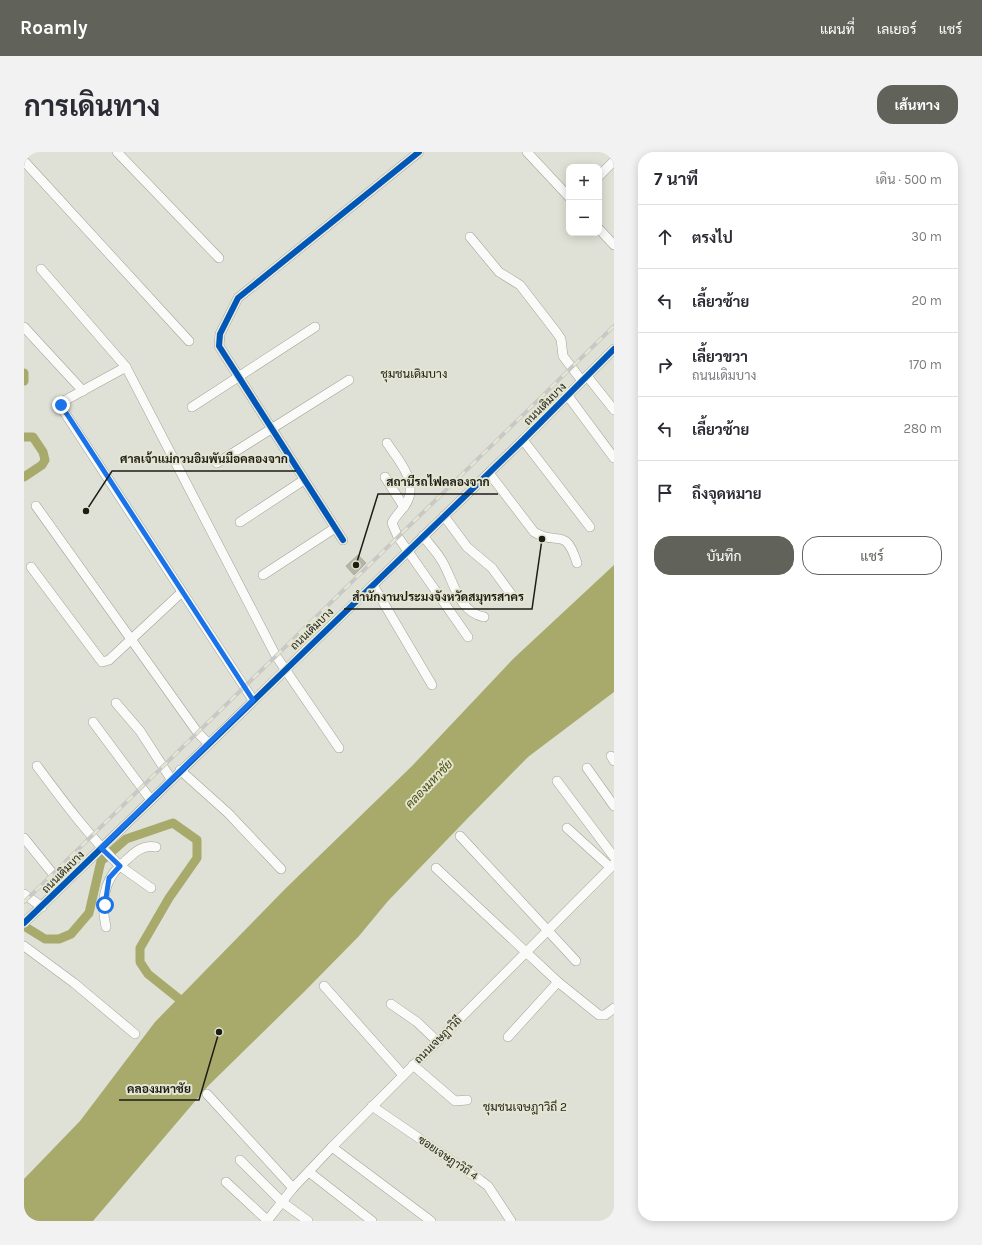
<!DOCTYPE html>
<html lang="th">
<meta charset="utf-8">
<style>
body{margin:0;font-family:Karla,Sarabun,sans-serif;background:#f2f2f3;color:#2b2b33}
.controls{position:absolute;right:12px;top:12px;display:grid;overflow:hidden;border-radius:8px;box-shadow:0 2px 10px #0003}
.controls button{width:36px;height:36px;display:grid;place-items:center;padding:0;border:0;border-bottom:1px solid #e1e1e2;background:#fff;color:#2b2b33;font:20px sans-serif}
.stop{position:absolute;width:12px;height:12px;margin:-9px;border:3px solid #1a73e8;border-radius:50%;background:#fff}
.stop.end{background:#1a73e8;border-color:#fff;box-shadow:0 1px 4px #0008}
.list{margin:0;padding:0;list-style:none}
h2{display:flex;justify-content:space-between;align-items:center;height:52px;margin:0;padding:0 16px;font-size:17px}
h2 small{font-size:13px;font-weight:400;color:#7c7c81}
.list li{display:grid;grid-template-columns:26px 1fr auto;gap:12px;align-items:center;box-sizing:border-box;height:64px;padding:0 16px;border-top:1px solid #e1e1e2}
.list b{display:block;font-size:15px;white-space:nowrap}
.list p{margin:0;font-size:13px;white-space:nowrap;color:#7c7c81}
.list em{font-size:13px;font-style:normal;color:#7c7c81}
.actions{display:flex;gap:8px;padding:12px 16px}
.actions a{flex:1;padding:9px 0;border:1px solid #616259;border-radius:16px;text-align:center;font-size:14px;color:#616259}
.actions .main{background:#616259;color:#fff}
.icon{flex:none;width:22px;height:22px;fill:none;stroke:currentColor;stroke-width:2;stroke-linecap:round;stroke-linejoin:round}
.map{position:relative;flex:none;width:590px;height:1069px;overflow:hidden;border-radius:16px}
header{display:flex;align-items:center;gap:24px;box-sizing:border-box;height:56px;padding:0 20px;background:#616259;color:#fff}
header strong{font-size:19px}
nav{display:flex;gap:22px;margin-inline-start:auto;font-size:14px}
.intro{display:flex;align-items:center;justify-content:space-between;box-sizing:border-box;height:96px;padding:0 24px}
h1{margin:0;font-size:28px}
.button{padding:10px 18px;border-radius:16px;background:#616259;color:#fff;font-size:14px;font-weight:700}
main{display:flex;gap:24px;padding:0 24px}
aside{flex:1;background:#fff;border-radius:16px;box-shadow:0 2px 10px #0003}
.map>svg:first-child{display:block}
.water{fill:#a7aa6b}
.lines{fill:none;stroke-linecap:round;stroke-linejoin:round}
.canal{stroke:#a7aa6b;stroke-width:9}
.building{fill:#b5b6a1;stroke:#aaaba2}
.minor-casing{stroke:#a1a29a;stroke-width:10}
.minor{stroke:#fafaf9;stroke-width:9}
.rail-casing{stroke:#c8c8c6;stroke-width:4}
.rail{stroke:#e4e6d1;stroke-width:2.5;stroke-dasharray:8;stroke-linecap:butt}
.cycleway-casing{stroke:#e4e6d1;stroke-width:8}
.cycleway{stroke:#0057b8;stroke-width:6}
.route{stroke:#1a73e8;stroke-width:5}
.labels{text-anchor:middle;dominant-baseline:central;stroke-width:4;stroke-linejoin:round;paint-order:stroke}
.street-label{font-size:11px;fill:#1d1d16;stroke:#e4e6d1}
.neighbourhood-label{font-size:12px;fill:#1d1d16;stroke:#e4e6d1}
.water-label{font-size:12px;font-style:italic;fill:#4b4c0a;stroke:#e4e6d1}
.leader{fill:none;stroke:#1d1d16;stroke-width:1.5}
.callout-dot{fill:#1d1d16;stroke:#e4e6d1;stroke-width:1.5}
.callout-label{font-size:12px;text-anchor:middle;font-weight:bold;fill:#1d1d16;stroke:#e4e6d1;stroke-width:4;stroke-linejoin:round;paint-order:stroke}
</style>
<header>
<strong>Roamly</strong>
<nav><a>แผนที่</a><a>เลเยอร์</a><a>แชร์</a></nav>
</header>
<div class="intro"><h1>การเดินทาง</h1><a class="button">เส้นทาง</a></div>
<main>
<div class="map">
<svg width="590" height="1069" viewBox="0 0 590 1069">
<rect width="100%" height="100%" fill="#e0e1d6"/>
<path class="water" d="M590 413V540L504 605 441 669 364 749 335 784 280 840 184 934 69 1069H0V1027L56 969 131 870 262 736 388 614 489 507Z"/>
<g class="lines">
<g class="canal">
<path d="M0 221V229"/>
<path d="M0 285H9L19 300 21 308 18 313 0 325"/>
<path d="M0 774 21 787H35L47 782 65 761 77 709 102 687 149 671 173 688V706L145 746 116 796V810L124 822 164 854"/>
</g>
</g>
<path class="building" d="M334 403 342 411 330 423 322 414Z"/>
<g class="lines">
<defs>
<g id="minor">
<path d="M93 0 195 106"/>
<path d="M503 0 545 45"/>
<path d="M0 9 165 189"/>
<path d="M575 24 590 9"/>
<path d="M575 77 590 93"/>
<path d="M446 85 475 120 496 133 533 181 537 187 539 204 558 229"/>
<path d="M17 117 102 215 252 504 315 596"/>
<path d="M0 175 59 239"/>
<path d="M102 215 38 250 37 255 229 548"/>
<path d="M563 224 590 258"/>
<path d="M544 244 590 306"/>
<path d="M168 255 291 175"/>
<path d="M499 288 566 375"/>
<path d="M363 291C373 306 393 328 384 348 381 356 372 362 368 371L374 385 444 485"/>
<path d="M193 311 325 228"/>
<path d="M465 321 510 380C534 395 541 373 553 411"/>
<path d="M361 325 380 355"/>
<path d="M12 354 174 581 184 591"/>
<path d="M420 364 443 395 468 416 490 446"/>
<path d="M216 370 280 328"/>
<path d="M399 384C405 392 413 400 418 409 430 429 434 460 460 465"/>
<path d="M319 388 195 194 196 182 214 146 395 0"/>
<path d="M7 415 78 510 85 508 158 440"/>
<path d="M239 423 311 376"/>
<path d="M349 433 408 533"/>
<path d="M92 551 116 579 147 627"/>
<path d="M69 570 127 648"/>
<path d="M587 604 590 609"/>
<path d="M13 614C39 649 64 683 96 714 79 729 77 753 82 775"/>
<path d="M563 616 590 654"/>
<path d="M156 618 204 661 257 717"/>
<path d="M533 629 590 705"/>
<path d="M543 676 586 715"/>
<path d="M436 684 552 809"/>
<path d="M0 686 38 733"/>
<path d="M412 716 534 830 575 863H581L590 856"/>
<path d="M127 736 96 714C107 704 116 692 132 695"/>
<path d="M0 742 18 755"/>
<path d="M0 771 499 288 590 197"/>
<path d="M0 794 50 831 111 882"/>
<path d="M300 834 379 923"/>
<path d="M367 852 393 870 413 889"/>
<path d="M484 885 534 830"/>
<path d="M389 913 431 949 443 948"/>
<path d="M183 942 269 1036"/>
<path d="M348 954 456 1028 464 1034 487 1069"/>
<path d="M308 995 407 1069"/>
<path d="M216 1008 258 1050 284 1069"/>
<path d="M285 1020 348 1069"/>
<path d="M202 1030 244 1069"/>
<path d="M243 1069 269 1036 308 995 590 712"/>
</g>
</defs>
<use href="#minor" class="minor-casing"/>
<use href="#minor" class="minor"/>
<defs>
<path id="rail" d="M0 750 590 174"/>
</defs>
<use href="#rail" class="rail-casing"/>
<use href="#rail" class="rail"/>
<defs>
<g id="cycleway">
<path d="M319 388 195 194 196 182 214 146 395 0"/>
<path d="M0 771 499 288 590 197"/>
</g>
</defs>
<use href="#cycleway" class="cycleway-casing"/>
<use href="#cycleway" class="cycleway"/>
</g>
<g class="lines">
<path class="route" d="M37 253 229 548 77 696 96 714 85 726 81 753"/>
</g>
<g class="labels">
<g class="street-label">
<text transform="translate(521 252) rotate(-45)">ถนนเดิมบาง</text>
<text transform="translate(288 477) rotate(-44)">ถนนเดิมบาง</text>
<text transform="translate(39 720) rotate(-45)">ถนนเดิมบาง</text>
<text transform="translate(414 888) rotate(-45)">ถนนเจษฎาวิถี</text>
<text transform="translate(424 1006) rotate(34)">ซอยเจษฎาวิถี 4</text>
</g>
<g class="neighbourhood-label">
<text x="390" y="222">ชุมชนเดิมบาง</text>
<text x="501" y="955">ชุมชนเจษฎาวิถี 2</text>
</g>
<g class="water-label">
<text transform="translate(405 632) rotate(-46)">คลองมหาชัย</text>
</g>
</g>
<path class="leader" d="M62 359L88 319H272M332 413L354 342H474M518 387L508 457H320M195 880L175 948H95"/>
<g class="callout-dot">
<circle cx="62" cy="359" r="4"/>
<circle cx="332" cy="413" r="4"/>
<circle cx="518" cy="387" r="4"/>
<circle cx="195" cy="880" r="4"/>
</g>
<g class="callout-label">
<text x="180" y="311">ศาลเจ้าแม่กวนอิมพันมือคลองจาก</text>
<text x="414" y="334">สถานีรถไฟคลองจาก</text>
<text x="414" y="449">สำนักงานประมงจังหวัดสมุทรสาคร</text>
<text x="135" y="941">คลองมหาชัย</text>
</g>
</svg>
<div class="controls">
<button>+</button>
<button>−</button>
</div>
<div class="stop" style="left:81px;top:753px"></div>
<div class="stop end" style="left:37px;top:253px"></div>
</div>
<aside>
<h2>7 นาที<small>เดิน · 500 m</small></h2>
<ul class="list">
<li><svg class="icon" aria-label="ahead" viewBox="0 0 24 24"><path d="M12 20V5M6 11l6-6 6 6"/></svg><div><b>ตรงไป</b></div><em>30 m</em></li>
<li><svg class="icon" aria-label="left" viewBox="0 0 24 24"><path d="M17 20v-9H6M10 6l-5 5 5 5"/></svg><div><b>เลี้ยวซ้าย</b></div><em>20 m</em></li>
<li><svg class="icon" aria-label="right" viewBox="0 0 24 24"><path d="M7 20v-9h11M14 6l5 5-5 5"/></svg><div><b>เลี้ยวขวา</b><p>ถนนเดิมบาง</p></div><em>170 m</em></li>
<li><svg class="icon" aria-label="left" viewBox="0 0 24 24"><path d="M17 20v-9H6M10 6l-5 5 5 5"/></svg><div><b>เลี้ยวซ้าย</b></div><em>280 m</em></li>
<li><svg class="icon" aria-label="arrive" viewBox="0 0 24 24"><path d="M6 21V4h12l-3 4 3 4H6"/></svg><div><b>ถึงจุดหมาย</b></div></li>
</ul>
<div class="actions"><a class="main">บันทึก</a><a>แชร์</a></div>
</aside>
</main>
